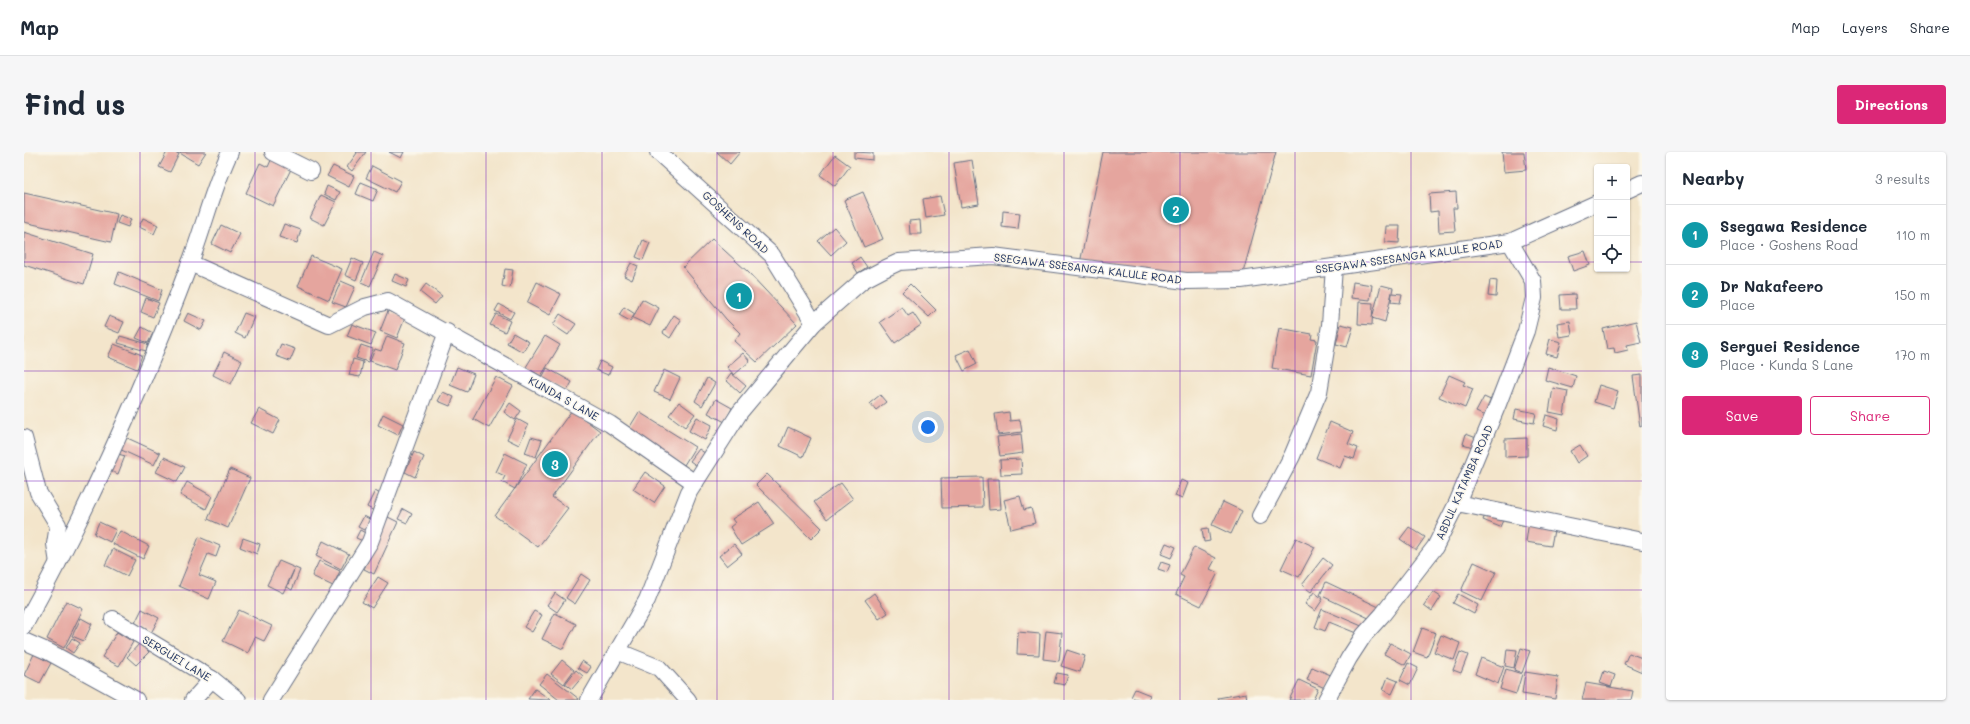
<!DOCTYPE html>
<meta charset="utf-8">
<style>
body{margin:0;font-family:Mali,sans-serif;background:#f6f6f7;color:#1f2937}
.controls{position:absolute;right:12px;top:12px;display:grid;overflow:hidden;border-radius:4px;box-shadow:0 1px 3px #0004}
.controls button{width:36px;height:36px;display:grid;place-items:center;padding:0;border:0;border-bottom:1px solid #e0e1e3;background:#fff;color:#1f2937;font:20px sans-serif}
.you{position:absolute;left:904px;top:275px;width:14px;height:14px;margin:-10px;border:3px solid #fff;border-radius:50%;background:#1a73e8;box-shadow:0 0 0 6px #1a73e833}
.badge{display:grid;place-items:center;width:26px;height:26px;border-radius:50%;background:#db2777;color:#fff;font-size:13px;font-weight:700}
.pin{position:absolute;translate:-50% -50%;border:2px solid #fff;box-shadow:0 1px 4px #0006}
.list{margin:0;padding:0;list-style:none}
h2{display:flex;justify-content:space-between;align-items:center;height:52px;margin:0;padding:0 16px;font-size:17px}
h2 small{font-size:13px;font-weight:400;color:#747a83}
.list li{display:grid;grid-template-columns:26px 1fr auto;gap:12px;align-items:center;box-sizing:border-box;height:60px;padding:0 16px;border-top:1px solid #e0e1e3}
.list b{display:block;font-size:15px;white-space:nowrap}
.list p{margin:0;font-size:13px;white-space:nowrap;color:#747a83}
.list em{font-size:13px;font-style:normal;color:#747a83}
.actions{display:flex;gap:8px;padding:12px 16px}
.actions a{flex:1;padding:9px 0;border:1px solid #db2777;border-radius:4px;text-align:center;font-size:14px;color:#db2777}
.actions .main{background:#db2777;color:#fff}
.icon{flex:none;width:22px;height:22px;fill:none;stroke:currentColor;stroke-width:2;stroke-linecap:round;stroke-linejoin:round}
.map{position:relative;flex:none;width:1618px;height:548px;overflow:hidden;border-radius:4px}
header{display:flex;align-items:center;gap:24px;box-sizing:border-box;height:56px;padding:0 20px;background:#fff;border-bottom:1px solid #e0e1e3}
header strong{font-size:19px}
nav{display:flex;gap:22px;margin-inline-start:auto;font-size:14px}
.intro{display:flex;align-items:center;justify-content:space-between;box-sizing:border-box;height:96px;padding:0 24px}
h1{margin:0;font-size:28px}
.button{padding:10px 18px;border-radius:4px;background:#db2777;color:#fff;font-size:14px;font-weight:700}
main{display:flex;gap:24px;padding:0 24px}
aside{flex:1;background:#fff;border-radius:4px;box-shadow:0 1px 3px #0004}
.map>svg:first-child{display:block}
.building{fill:#e5a59e}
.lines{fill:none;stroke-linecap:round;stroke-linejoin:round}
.street-casing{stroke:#676f84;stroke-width:18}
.street{stroke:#fff;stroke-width:16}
.grid{fill:none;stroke:#7b2cbf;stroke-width:1;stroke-opacity:0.55}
.labels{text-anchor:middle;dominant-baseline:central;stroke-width:3;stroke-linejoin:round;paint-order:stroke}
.street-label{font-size:11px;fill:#1b2f5e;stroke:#fbf7ec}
</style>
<header>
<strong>Map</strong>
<nav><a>Map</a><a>Layers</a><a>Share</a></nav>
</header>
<div class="intro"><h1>Find us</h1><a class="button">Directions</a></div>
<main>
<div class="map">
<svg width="1618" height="548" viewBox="0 0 1618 548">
<rect width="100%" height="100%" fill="#fbf7ec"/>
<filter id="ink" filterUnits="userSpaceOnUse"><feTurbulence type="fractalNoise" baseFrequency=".025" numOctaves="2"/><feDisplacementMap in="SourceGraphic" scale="8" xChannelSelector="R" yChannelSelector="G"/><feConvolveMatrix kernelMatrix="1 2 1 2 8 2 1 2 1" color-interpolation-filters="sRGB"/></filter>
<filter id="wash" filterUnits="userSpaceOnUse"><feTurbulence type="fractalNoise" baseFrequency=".012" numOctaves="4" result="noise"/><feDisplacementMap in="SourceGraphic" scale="16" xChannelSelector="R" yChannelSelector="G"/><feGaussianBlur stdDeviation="0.9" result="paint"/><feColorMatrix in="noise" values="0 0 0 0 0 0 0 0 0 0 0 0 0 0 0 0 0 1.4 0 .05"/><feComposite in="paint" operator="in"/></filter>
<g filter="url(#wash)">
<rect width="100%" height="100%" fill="#f3e5cb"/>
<g id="blocks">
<g class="building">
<path d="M143 0H150L155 2 146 20 135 15Z"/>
<path d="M154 0H182L174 12Z"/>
<path d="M332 0H342L328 19 323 15 333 1Z"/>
<path d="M365 0H380L377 6Z"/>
<path d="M693 0H716L706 12Z"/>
<path d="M830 0 849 1V8L830 6Z"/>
<path d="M1079 0H1252L1217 128 1055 116Z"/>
<path d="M1478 0H1500L1502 18 1480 20Z"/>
<path d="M811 3 826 14 811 34 796 23Z"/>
<path d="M248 6 268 15 249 54 222 41 236 11 244 15Z"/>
<path d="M948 8 955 52 937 55 930 11Z"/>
<path d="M309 14 330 24 325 35 303 24Z"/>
<path d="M348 14 377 29 371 40 342 26Z"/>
<path d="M337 30 354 37 349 49 332 42Z"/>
<path d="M303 34 316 40 312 48 300 42Z"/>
<path d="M839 40 859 87 840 95 820 48Z"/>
<path d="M1432 40 1433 56H1429L1431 79 1415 80 1414 59 1406 60 1405 42Z"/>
<path d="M0 41 93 62 87 90 0 70Z"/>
<path d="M297 43 312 50 300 73 286 66Z"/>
<path d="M916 44 920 63 902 66 899 47Z"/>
<path d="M979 59 996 61 994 77 978 75Z"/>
<path d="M96 63 107 67 104 75 93 71Z"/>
<path d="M119 66 134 73 130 82 115 75Z"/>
<path d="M896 68 897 82H886L885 69Z"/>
<path d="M260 72 277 78 273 91 255 85Z"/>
<path d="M197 73 216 82 206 101 188 92Z"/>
<path d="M1362 74H1376L1375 91 1361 90Z"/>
<path d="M810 75 822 89 807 103 794 89Z"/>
<path d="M0 80 69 102 60 132 0 113Z"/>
<path d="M688 87 724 120 773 172 733 210 710 189 716 181 702 167 659 115Z"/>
<path d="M619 88 626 91 619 108 612 105Z"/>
<path d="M1561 99 1566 113 1549 119 1544 104Z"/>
<path d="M350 100 359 104 346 134 337 130Z"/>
<path d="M287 104 318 117 305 148 274 134Z"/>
<path d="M836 105 843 115 834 121 828 111Z"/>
<path d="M328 106 339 111 332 128 321 123Z"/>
<path d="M607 111 614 114 608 128 600 124Z"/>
<path d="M481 117 489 118 486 136 478 134Z"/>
<path d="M95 120 138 138 134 149 91 132Z"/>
<path d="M371 122 385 128 382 135 368 129Z"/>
<path d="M1466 128 1473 129 1472 145 1464 144Z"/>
<path d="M317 129 331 135 322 155 308 150Z"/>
<path d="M513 130 537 142 526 163 503 151Z"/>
<path d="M1329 130 1348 133 1346 148 1327 146Z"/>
<path d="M402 132 418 144 411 152 396 140Z"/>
<path d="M886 132 912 158 905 165 878 140Z"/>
<path d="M1357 133 1369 136 1361 170 1348 166Z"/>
<path d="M1368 141 1378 142 1376 151 1367 150Z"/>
<path d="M1551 142 1552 157H1537L1536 143Z"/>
<path d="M122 146 135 151 129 165 117 160Z"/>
<path d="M618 147 635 156 626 174 609 166Z"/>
<path d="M1335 150 1349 151 1348 173 1334 172Z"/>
<path d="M475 152 490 160 486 167 471 159Z"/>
<path d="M600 155 611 162 606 169 595 163Z"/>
<path d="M878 155 884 164 889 161 897 173 871 191 856 170Z"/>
<path d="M364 159 381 166 373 186 356 179Z"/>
<path d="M164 161 182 169 177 178 160 169Z"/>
<path d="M220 161 230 165 221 186 211 181Z"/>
<path d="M472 162 486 169 481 180 466 173Z"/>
<path d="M536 162 552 172 544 183 529 173Z"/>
<path d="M650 163 657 168 646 186 639 181Z"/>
<path d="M85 164 100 170 95 181 80 175Z"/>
<path d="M1546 169 1548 183 1535 185 1533 171Z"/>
<path d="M1612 169 1617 190 1603 193 1604 198 1591 201 1590 196 1583 197 1579 177Z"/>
<path d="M328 172 352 181 347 193 323 184Z"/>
<path d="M1317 172 1329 175 1323 195 1312 192Z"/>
<path d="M118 175 129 181 124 191 112 186Z"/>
<path d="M1255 176 1288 182 1287 187 1293 188 1287 223 1248 216Z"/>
<path d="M489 181 505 190 499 200 483 191Z"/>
<path d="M96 184 124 192 122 199 94 191Z"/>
<path d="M363 184 381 191 371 218 346 209 351 197 357 199Z"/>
<path d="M521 184 536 193 517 224 502 215Z"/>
<path d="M1526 187 1537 190 1533 205 1522 202Z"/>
<path d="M90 192 118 203 113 217 84 205Z"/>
<path d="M257 192 271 197 266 209 252 204Z"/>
<path d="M337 193 349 197 344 210 332 206Z"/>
<path d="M946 197 953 212 940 219 932 203Z"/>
<path d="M200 200 218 209 207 232 189 223Z"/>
<path d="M719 201 726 209 710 223 703 215Z"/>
<path d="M329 207 339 210 336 225 325 223Z"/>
<path d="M576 209 588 215 584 223 572 218Z"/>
<path d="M433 215 450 222 443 240 426 233Z"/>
<path d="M1524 215 1552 224 1549 236 1521 228Z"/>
<path d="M523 216 548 230 543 239 518 226Z"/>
<path d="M640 218 656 226 646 247 630 240Z"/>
<path d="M707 221 722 234 716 241 702 228Z"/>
<path d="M1425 223 1441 230 1439 233 1449 237 1441 256 1415 245Z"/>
<path d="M1618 223V274L1616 275 1609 224Z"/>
<path d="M472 225 489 234 465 276 449 267Z"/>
<path d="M683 226 691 231 678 254 671 249Z"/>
<path d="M1575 233 1594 239 1589 256 1570 250Z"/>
<path d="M1529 236 1544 239 1540 263 1525 260Z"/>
<path d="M419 240 430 245 426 254 414 249Z"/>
<path d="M856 243 862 250 852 258 846 251Z"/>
<path d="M1460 245 1471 250 1463 265 1452 260Z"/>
<path d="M692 247 708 256 701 270 684 261Z"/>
<path d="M655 250 671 262 661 275 645 263Z"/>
<path d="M486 251 497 259 491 268 480 260Z"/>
<path d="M235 257 256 268 249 282 227 271Z"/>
<path d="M1492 257 1512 261 1510 271 1490 267Z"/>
<path d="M548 258 576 279 528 345 544 356 514 395 471 364Z"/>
<path d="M615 260 671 295 660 313 604 278Z"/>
<path d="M985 260 986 269 996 268 998 280 974 283 971 262Z"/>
<path d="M359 262 379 272 374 283 354 273Z"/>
<path d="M1522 263 1535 267 1533 278 1519 274Z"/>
<path d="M673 265 688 273 681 288 665 279Z"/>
<path d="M493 267 504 273 495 293 483 287Z"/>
<path d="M1306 270 1329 280 1324 292 1334 296 1330 307 1321 304 1316 316 1292 306Z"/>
<path d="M764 275 787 286 779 305 756 294Z"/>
<path d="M997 282 999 301 976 304 973 285Z"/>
<path d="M1442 282 1455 287 1452 296 1439 292Z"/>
<path d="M99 284 136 301 130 313 93 296Z"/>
<path d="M507 285 518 288 512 305 501 301Z"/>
<path d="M1503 286V304L1481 305V287Z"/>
<path d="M1556 293 1563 304 1553 311 1546 299Z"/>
<path d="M675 297 685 304 676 316 666 309Z"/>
<path d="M390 300 400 305 391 325 381 320Z"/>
<path d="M91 301 101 304 94 322 84 318Z"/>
<path d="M481 301 503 312 491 337 478 330 481 324 472 320Z"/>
<path d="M140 305 161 315 153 330 132 320Z"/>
<path d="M997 307 998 322 977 323 976 308Z"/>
<path d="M206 317 226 326 204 376 184 367Z"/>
<path d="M621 320 641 334 630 351 609 337Z"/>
<path d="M743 322 798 376 787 387 732 333Z"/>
<path d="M958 325 959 355 918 356 917 326Z"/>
<path d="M963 327H975L977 357 965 358Z"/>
<path d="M1157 328 1164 331 1158 347 1151 344Z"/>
<path d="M163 330 188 344 182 357 156 343Z"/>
<path d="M817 331 829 347 803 367 790 350Z"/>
<path d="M351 339 362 345 354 361 343 355Z"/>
<path d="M996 344 1000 358 1007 356 1011 371 987 377 980 348Z"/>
<path d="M735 350 750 372 717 393 706 375 711 371 708 367Z"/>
<path d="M1199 350 1218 359 1207 382 1188 373Z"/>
<path d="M379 357 388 362 383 371 374 367Z"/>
<path d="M1463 359 1480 366 1476 375 1459 368Z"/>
<path d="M340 364 351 370 346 381 334 375Z"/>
<path d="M364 365 374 370 350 422 340 417Z"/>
<path d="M1505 369 1531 373 1527 394 1502 390Z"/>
<path d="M75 370 92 378 86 390 70 382Z"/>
<path d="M1385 375 1401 385 1392 398 1376 387Z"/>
<path d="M1184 376 1186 389 1180 390 1178 377Z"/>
<path d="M336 378 345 383 341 390 332 386Z"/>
<path d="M96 379 125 394 119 407 89 392Z"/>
<path d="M175 385 196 394 192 405 184 402 175 423 192 430 185 447 155 434Z"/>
<path d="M219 386 236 392 233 402 216 395Z"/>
<path d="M1272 386 1291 395 1275 425 1257 417Z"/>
<path d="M299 389 325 402 317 417 292 404Z"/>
<path d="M1142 391 1152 395 1147 406 1137 402Z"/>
<path d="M710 392 718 402 703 414 695 404Z"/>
<path d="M1170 395 1192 406 1186 417 1194 421 1177 454 1152 442 1160 425 1156 423Z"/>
<path d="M89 397 111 408 103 424 81 413Z"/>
<path d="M1299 406 1308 413 1287 440 1278 433Z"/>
<path d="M255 409 276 418 268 438 263 435 270 418 259 441 243 433Z"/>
<path d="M295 409 316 419 309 434 288 424Z"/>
<path d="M1137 410 1146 413 1143 420 1134 417Z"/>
<path d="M1450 410 1472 420 1458 449 1437 439Z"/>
<path d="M557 422 566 428 551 452 542 446Z"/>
<path d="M354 425 364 431 348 456 338 450Z"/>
<path d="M1302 430 1355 455 1349 468 1296 443Z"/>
<path d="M1290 440 1299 447 1291 459 1281 452Z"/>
<path d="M1409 440 1417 445 1408 459 1400 453Z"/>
<path d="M531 441 541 448 533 460 523 453Z"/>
<path d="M850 441 864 461 855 467 841 448Z"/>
<path d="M1434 442 1454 453 1450 462 1429 451Z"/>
<path d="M42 449 59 457 40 496 23 487Z"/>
<path d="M118 457 135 466 127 481 110 473Z"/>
<path d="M1298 457 1340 475 1337 483 1305 470 1301 479 1291 475Z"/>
<path d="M215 458 248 474 240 489 231 485 224 501 199 489Z"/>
<path d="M510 459 518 463 508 480 500 475Z"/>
<path d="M531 461 552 472 539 497 518 487Z"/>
<path d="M57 466 68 472 60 489 48 484Z"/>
<path d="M1398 476 1412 481 1403 505 1389 500Z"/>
<path d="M1022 479 1038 481 1035 509 1019 507Z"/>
<path d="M93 480 109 490 95 514 78 505Z"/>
<path d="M994 480 1016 482 1015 503 993 502Z"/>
<path d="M1417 483 1436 491 1430 508 1410 500Z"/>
<path d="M48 486 56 491 49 501 42 496Z"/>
<path d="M116 491 125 500 112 513 103 505Z"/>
<path d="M1366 491 1387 502 1381 513 1360 502Z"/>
<path d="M1497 496 1506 499 1498 521 1490 518Z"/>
<path d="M1483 497 1493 498 1490 516 1481 514Z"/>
<path d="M1043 498 1061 504 1056 520 1037 514Z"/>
<path d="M1436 500 1444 503 1437 521 1429 518Z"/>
<path d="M1605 501 1618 506V520L1600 512Z"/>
<path d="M10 502 27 511 16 531 0 523Z"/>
<path d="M1457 506 1480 515 1474 532 1451 522Z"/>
<path d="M538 508 550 518 540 532 527 522Z"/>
<path d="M558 509 567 515 563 521 554 516Z"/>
<path d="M1384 511 1394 516 1386 533 1376 528Z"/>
<path d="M1288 515 1309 524 1303 537 1283 528Z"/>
<path d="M1482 517 1498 522 1492 542 1476 537Z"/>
<path d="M552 518 559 524 548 537 541 532Z"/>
<path d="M1580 519 1591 523 1587 535 1576 531Z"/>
<path d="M1501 520 1534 525 1531 547 1498 542Z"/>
<path d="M1033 521 1044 523 1041 533 1030 531Z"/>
<path d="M523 522 555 547 554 548H535L515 532Z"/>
<path d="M1364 525 1374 529 1368 542 1359 538Z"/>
<path d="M1275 528 1294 537 1289 548H1265Z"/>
<path d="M1562 531 1609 539 1607 548H1558Z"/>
<path d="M511 537 527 548 504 547Z"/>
<path d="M1111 537 1126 543 1124 548H1116L1107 545Z"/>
<path d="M1222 541 1223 548H1195L1194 546Z"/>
</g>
</g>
</g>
<g filter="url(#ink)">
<use href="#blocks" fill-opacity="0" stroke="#676f84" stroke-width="1"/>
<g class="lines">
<defs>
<g id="street">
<path d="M249 0 287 19"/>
<path d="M634 0 748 103 790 171"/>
<path d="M1603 38 1618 31"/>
<path d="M166 111 305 173 341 155 364 149 586 272 671 331"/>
<path d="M0 286 14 340 34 373 31 392 34 411"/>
<path d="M1433 351 1618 389"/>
<path d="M1236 364 1268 304 1295 240 1306 173 1310 115"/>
<path d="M89 467 188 527 214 548"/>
<path d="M0 474C64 358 119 235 166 111 180 75 189 35 206 0"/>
<path d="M0 489 25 500 112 548"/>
<path d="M593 499 635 516 664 548"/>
<path d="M169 548 188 527"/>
<path d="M247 548 346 390 423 180"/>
<path d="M565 548 623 448 665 340 716 260 790 171 839 128 860 117 875 110 969 104 1162 129 1217 128 1486 90 1573 51"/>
<path d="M1302 548 1325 506 1340 483 1359 462 1411 395 1433 351 1474 252 1502 179 1510 146 1509 129 1486 90"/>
</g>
</defs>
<use href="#street" class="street-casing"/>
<use href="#street" class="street"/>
</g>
</g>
<path class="grid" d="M116 0V548M231 0V548M347 0V548M462 0V548M578 0V548M693 0V548M809 0V548M925 0V548M1040 0V548M1156 0V548M1271 0V548M1387 0V548M1502 0V548M0 110H1573M1603 110H1618M0 219H1618M0 329H1618M0 438H1618"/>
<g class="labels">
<g class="street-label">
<text transform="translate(712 70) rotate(43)">GOSHENS ROAD</text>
<text transform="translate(1385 104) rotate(-8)">SSEGAWA SSESANGA KALULE ROAD</text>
<text transform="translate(1064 116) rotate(7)">SSEGAWA SSESANGA KALULE ROAD</text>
<text transform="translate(540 246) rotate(29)">KUNDA S LANE</text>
<text transform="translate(1440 330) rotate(-66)">ABDUL KATAMBA ROAD</text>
<text transform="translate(153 506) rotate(31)">SERGUEI LANE</text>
</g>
</g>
</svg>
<div class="controls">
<button>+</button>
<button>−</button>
<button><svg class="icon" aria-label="locate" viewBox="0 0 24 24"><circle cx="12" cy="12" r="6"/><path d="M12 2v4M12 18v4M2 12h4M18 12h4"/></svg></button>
</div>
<div class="you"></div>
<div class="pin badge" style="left:715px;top:144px;background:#0f9aa8">1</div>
<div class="pin badge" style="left:1152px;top:58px;background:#0f9aa8">2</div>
<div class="pin badge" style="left:531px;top:312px;background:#0f9aa8">3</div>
</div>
<aside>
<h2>Nearby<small>3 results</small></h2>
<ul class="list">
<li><span class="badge" style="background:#0f9aa8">1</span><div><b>Ssegawa Residence</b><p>Place · Goshens Road</p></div><em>110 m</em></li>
<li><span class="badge" style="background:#0f9aa8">2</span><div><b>Dr Nakafeero</b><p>Place</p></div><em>150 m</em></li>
<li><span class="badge" style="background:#0f9aa8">3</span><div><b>Serguei Residence</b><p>Place · Kunda S Lane</p></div><em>170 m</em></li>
</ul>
<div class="actions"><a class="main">Save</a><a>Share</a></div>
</aside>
</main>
